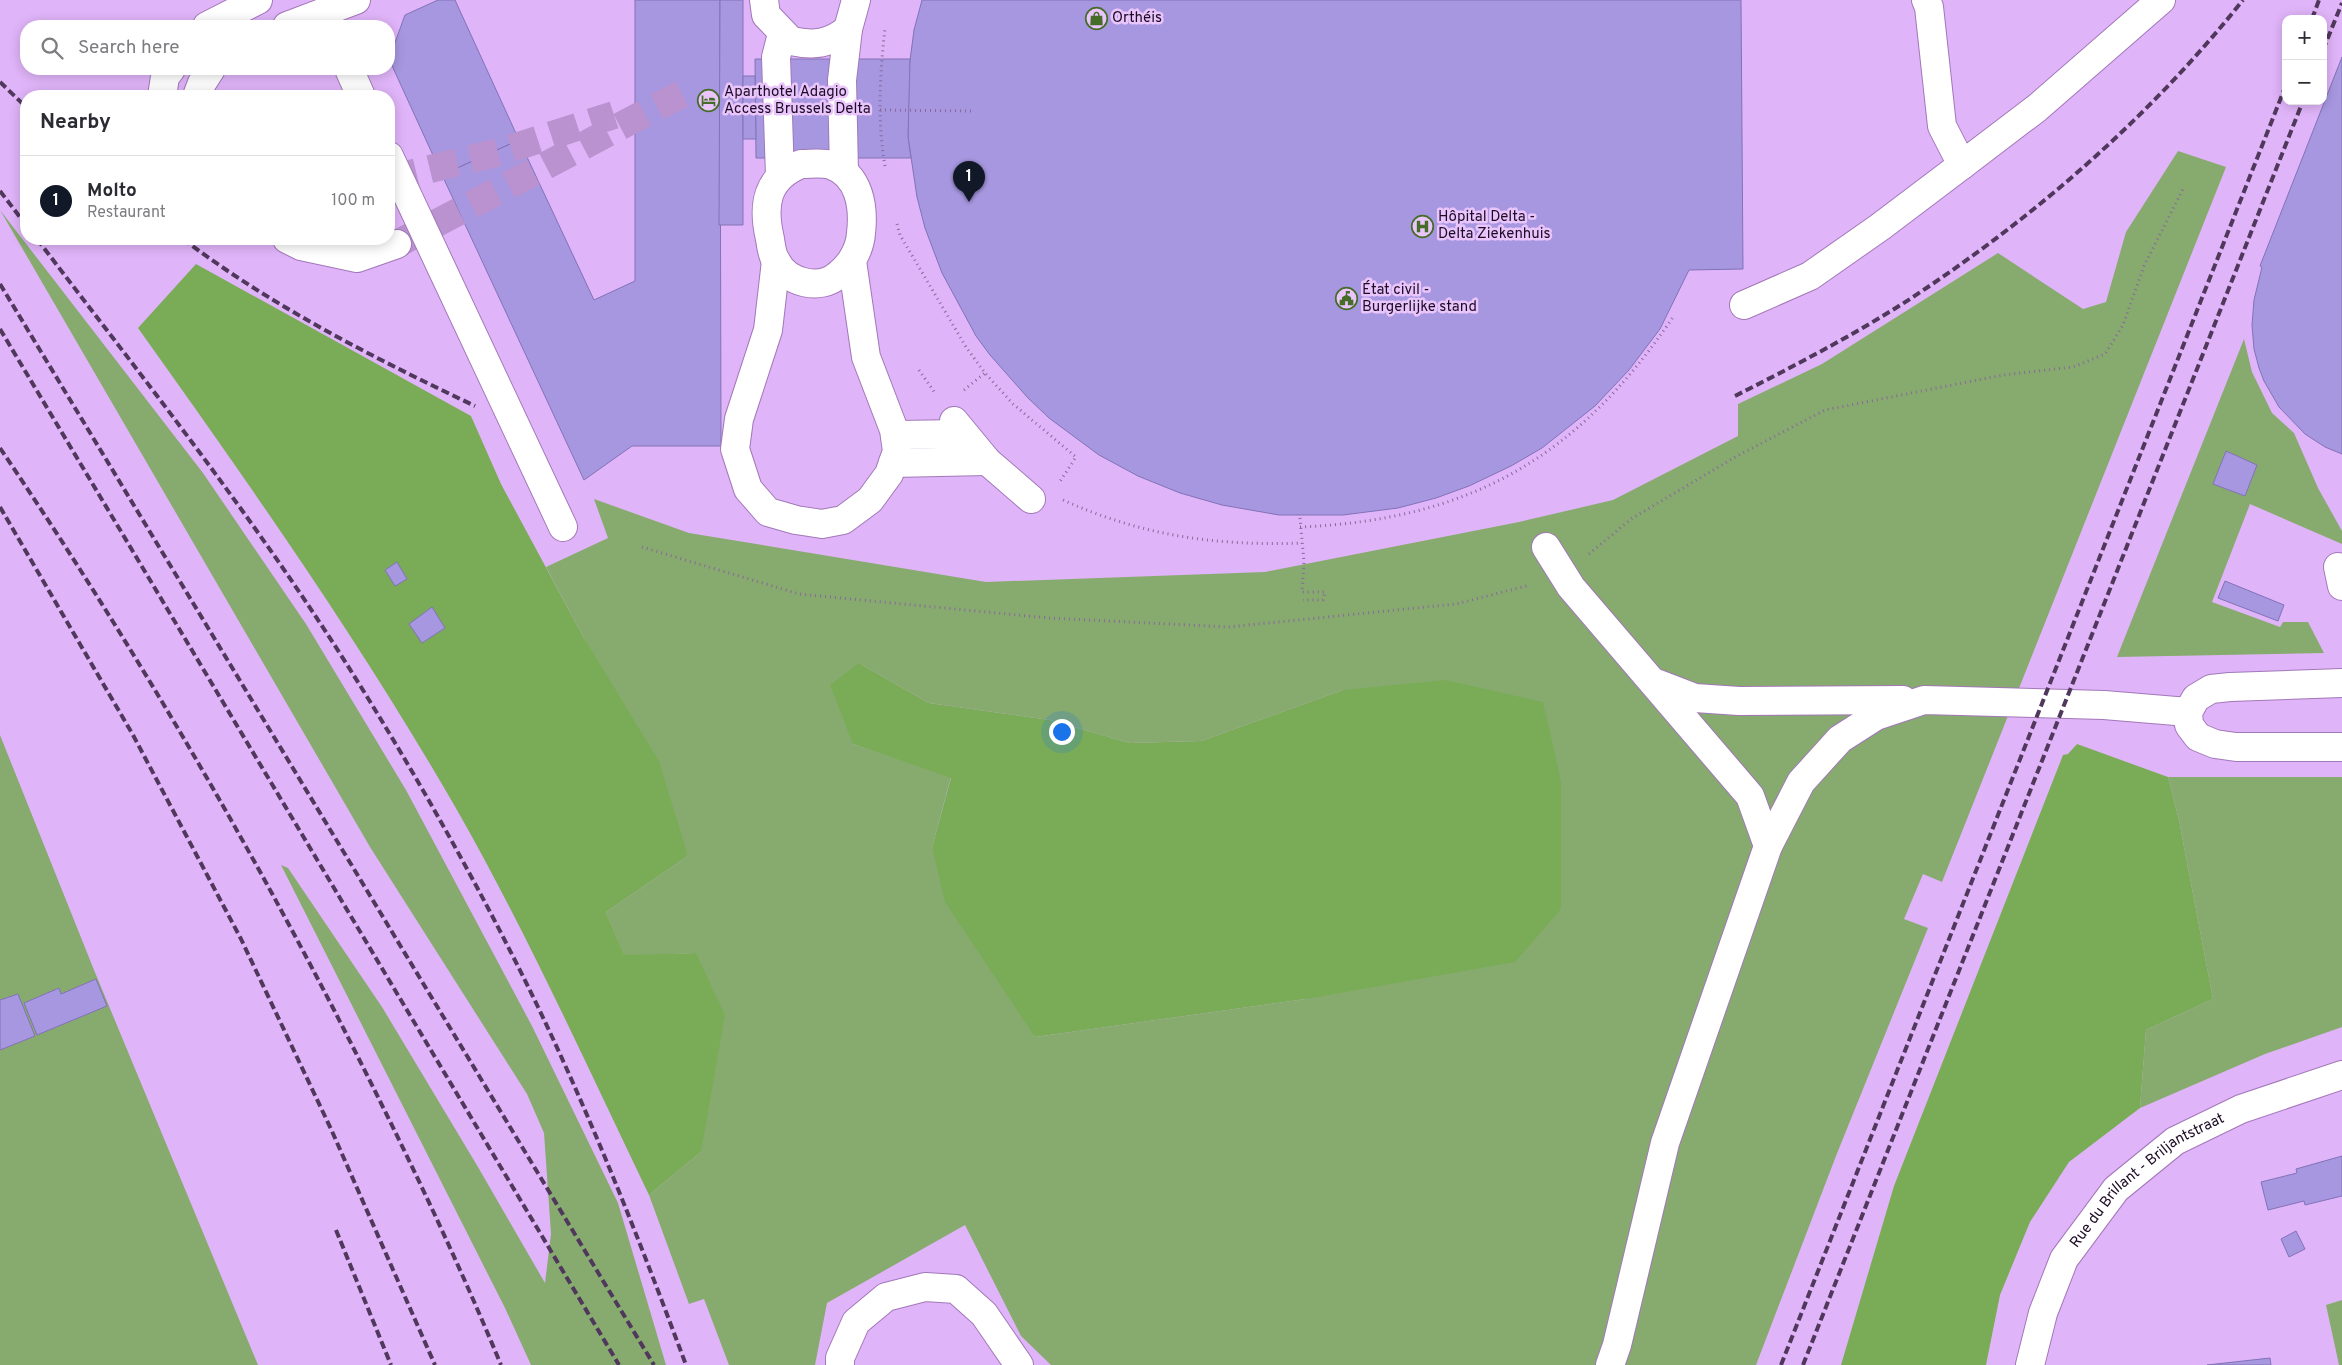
<!DOCTYPE html>
<meta charset="utf-8">
<style>
body{margin:0;font-family:Overpass,sans-serif;background:#f7f7f7;color:#2b2b33}
.controls{position:absolute;right:15px;top:15px;display:grid;overflow:hidden;border-radius:10px;box-shadow:0 2px 12px #0003}
.controls button{width:45px;height:45px;display:grid;place-items:center;padding:0;border:0;border-bottom:1px solid #e1e1e2;background:#fff;color:#2b2b33;font:25px sans-serif}
.you{position:absolute;left:1061px;top:731px;width:18px;height:18px;margin:-12px;border:4px solid #fff;border-radius:50%;background:#1a73e8;box-shadow:0 0 0 8px #1a73e833}
.badge{display:grid;place-items:center;width:32px;height:32px;border-radius:50%;background:#111827;color:#fff;font-size:16px;font-weight:700}
.pin{position:absolute;translate:-50% -41px;filter:drop-shadow(0 1px 2px #0008)}
.pin::after{content:'';position:absolute;top:26px;width:18px;height:15px;background:inherit;clip-path:polygon(0 0,100% 0,50% 100%)}
.list{margin:0;padding:0;list-style:none}
h2{display:flex;justify-content:space-between;align-items:center;height:65px;margin:0;padding:0 20px;font-size:21px}
h2 small{font-size:16px;font-weight:400;color:#7c7c81}
.list li{display:grid;grid-template-columns:32px 1fr auto;gap:15px;align-items:center;box-sizing:border-box;height:90px;padding:0 20px;border-top:1px solid #e1e1e2}
.list b{display:block;font-size:19px;white-space:nowrap}
.list p{margin:0;font-size:16px;white-space:nowrap;color:#7c7c81}
.list em{font-size:16px;font-style:normal;color:#7c7c81}
.icon{flex:none;width:28px;height:28px;fill:none;stroke:currentColor;stroke-width:2;stroke-linecap:round;stroke-linejoin:round}
.map{position:relative;flex:none;width:2342px;height:1365px;overflow:hidden}
.search{position:absolute;background:#fff;box-shadow:0 2px 12px #0003;left:20px;top:20px;width:375px;height:55px;display:flex;align-items:center;gap:12px;box-sizing:border-box;padding:0 18px;border-radius:20px;color:#7c7c81;font-size:19px}
.panel{position:absolute;background:#fff;box-shadow:0 2px 12px #0003;left:20px;top:90px;width:375px;height:155px;border-radius:20px}
.map>svg:first-child{display:block}
.green{fill:#87ab6f;fill-rule:evenodd}
.forest{fill:#7aac57}
.building{fill:#a797e0;stroke:#8272b7}
.lines{fill:none;stroke-linecap:round;stroke-linejoin:round}
.minor-tunnel{stroke:#b992cf;stroke-width:28;stroke-dasharray:28 14;stroke-linecap:butt}
.minor-casing{stroke:#a278b8;stroke-width:30}
.path{stroke:#89699a;stroke-width:3;stroke-dasharray:1 4;stroke-linecap:butt}
.minor{stroke:#fff;stroke-width:28}
.rail{stroke:#50385c;stroke-width:4;stroke-dasharray:8 4;stroke-linecap:butt}
.labels{text-anchor:middle;dominant-baseline:central;stroke-width:5;stroke-linejoin:round;paint-order:stroke}
.poi-label{font-size:15px;fill:#1d0c25;stroke:#e9c5fc;text-anchor:start}
.street-label{font-size:15px;fill:#1d0c25;stroke:#e9c5fc}
</style>
<div class="map">
<svg width="2342" height="1365" viewBox="0 0 2342 1365">
<rect width="100%" height="100%" fill="#e0b4f9"/>
<g class="green">
<path d="M2178 151 2226 167 1942 882 1923 874 1904 919 1928 928 1836 1156 1756 1365H1051L1021 1336 965 1225 827 1303 815 1365H729L704 1299 689 1304 649 1195 701 1152 696 953 624 956 606 912 688 856 584 638 546 567 608 538 594 499 689 533 986 582 1265 572 1519 522 1613 500 1738 436V404L1822 364 1998 253 2083 309 2106 302 2126 232ZM859 663 929 703 1050 720 1130 743 1201 741 1343 690 1306 999 1035 1037 932 847 951 777 853 744Z"/>
<path d="M0 210 203 473 306 624 406 790 532 1026 618 1203 666 1365H531L505 1308 281 865 288 868 382 1007 478 1167 545 1283 551 1234 544 1133 527 1094 370 847Z"/>
<path d="M2244 339 2252 372 2272 413 2294 433 2318 488 2342 531V544L2250 504 2212 602 2280 627 2283 622H2308L2324 653 2117 657Z"/>
<path d="M0 735 94 970 258 1365H0Z"/>
<path d="M2168 777H2342V1027L2265 1054 2140 1108 2146 1030 2213 999 2179 820Z"/>
<path d="M2342 1300V1365H2339L2326 1305Z"/>
</g>
<g class="forest">
<path d="M196 264 471 416 501 484 584 638 659 761 688 856 606 912 624 955 696 953 725 1015 701 1152 649 1195C587 1066 528 935 457 810 361 643 250 485 138 328Z"/>
<path d="M859 663 929 703 1050 720 1130 743 1201 741 1343 690 1446 680 1543 702 1561 781V909L1515 962 1306 999 1035 1037 945 902 932 847 951 778 853 744 830 685Z"/>
<path d="M2077 744 2168 777 2179 820 2213 999 2146 1030 2140 1108 2069 1162 2030 1222 2000 1295 1986 1365H1841L1894 1186 2063 755 2068 754Z"/>
</g>
<g class="building">
<path d="M438 0H455L519 140 442 175 389 59 405 15Z"/>
<path d="M635 0H720L721 446H632L584 480 442 175 519 140 594 300 635 281Z"/>
<path d="M720 0H743V225H719Z"/>
<path d="M922 0H1741L1743 269 1689 270 1660 329 1629 370 1595 406 1542 448 1511 466 1469 486 1436 498 1398 508 1343 515H1279L1222 505 1180 493 1138 476 1099 455 1049 418 1028 398 990 355 976 336 942 273 925 228 917 197 908 137 909 68 914 30Z"/>
<path d="M2342 57V454L2325 447 2305 434 2279 407 2264 381 2259 368 2254 349 2252 325 2254 300 2262 267 2260 266Z"/>
<path d="M755 59H910L908 137 911 158H756Z"/>
<path d="M743 76H755L756 139H743Z"/>
<path d="M2226 451 2257 465 2245 496 2213 484Z"/>
<path d="M397 562 407 579 395 586 385 570Z"/>
<path d="M2225 581 2284 605 2278 621 2218 598Z"/>
<path d="M432 607 445 628 422 643 409 624Z"/>
<path d="M96 979 107 1006 37 1035 24 1003 59 988 61 994Z"/>
<path d="M18 994 35 1036 0 1050V1000Z"/>
<path d="M2342 1156V1196L2305 1205 2304 1201 2268 1210 2261 1182 2297 1173 2296 1169Z"/>
<path d="M2296 1231 2305 1249 2289 1257 2281 1239Z"/>
<path d="M2270 1358 2271 1365H2207Z"/>
</g>
<g class="lines">
<g class="minor-tunnel">
<path d="M389 179 500 152 614 115"/>
<path d="M397 244 689 90"/>
</g>
<defs>
<g id="minor">
<path d="M764 0 766 15 791 41C814 46 830 44 848 29"/>
<path d="M1926 0 1929 7 1942 126 1962 165 2037 108 2161 0"/>
<path d="M207 26 258 0"/>
<path d="M287 26 356 0"/>
<path d="M349 69 361 96"/>
<path d="M162 96 165 77 171 69"/>
<path d="M197 96 202 83 211 69"/>
<path d="M389 156 563 527"/>
<path d="M801 164C811 164 822 162 831 165 860 175 864 208 861 233 860 249 851 265 838 275 820 291 787 283 776 261 772 255 771 246 770 239 762 205 766 178 801 164Z"/>
<path d="M844 172 842 80 848 29 856 0"/>
<path d="M780 176 776 57 782 34"/>
<path d="M287 239 301 246 357 258 397 244"/>
<path d="M776 261 768 330 739 419 735 449 748 489 768 512 796 520 822 524 843 520 870 500 889 474 897 451 894 430 866 357 852 261"/>
<path d="M1744 305 1810 276 1880 227 1962 165"/>
<path d="M954 421 987 461 1031 499"/>
<path d="M895 435 964 434"/>
<path d="M893 463 987 461"/>
<path d="M1546 547 1571 587 1750 796 1768 846 1665 1143 1617 1345 1610 1365"/>
<path d="M2338 567 2342 586"/>
<path d="M1656 683 1695 698 1739 701 1903 700"/>
<path d="M2342 683 2230 687 2211 689 2196 698 2188 712 2189 725 2198 737 2215 744 2236 747H2342"/>
<path d="M1768 846 1801 782 1840 739 1876 716 1924 700 2104 705 2188 712"/>
<path d="M840 1365V1358L856 1322 886 1297 925 1287 956 1289 984 1314 1019 1365"/>
<path id="s1" d="M2030 1365 2043 1313 2064 1259 2116 1189 2175 1141 2241 1109 2342 1075"/>
</g>
</defs>
<use href="#minor" class="minor-casing"/>
<g class="path">
<path d="M880 110 972 111"/>
<path d="M885 166C877 121 880 73 885 28"/>
<path d="M897 224 900 235 966 347 985 373 1013 404 1076 457 1059 483"/>
<path d="M919 370 935 393"/>
<path d="M964 390 985 373"/>
<path d="M1063 500C1143 536 1216 546 1302 543"/>
<path d="M1300 518 1304 562 1302 592H1325L1323 600H1303"/>
<path d="M1300 527C1469 520 1578 458 1673 317"/>
<path d="M642 547 799 594 1049 618 1228 627 1456 604 1530 585"/>
<path d="M1589 554 1631 519 1737 456 1825 410 2003 375 2073 367 2105 354 2123 325 2144 266 2183 189"/>
</g>
<use href="#minor" class="minor"/>
<g class="rail">
<path d="M2312 19 2319 0"/>
<path d="M2323 50 2342 3"/>
<path d="M0 82 26 107"/>
<path d="M0 191 26 225"/>
<path d="M37 239C143 378 252 515 346 663 416 774 481 889 538 1007 594 1124 641 1244 686 1365"/>
<path d="M183 239C273 307 374 358 475 406"/>
<path d="M0 284 654 1365"/>
<path d="M0 329 619 1365"/>
<path d="M1735 396C1794 366 1854 335 1910 299 2036 216 2149 118 2243 0"/>
<path d="M0 448C122 628 233 815 333 1008 393 1125 451 1244 501 1365"/>
<path d="M0 507 133 735 241 939 331 1129 435 1365"/>
<path d="M336 1230 391 1365"/>
<path d="M1781 1365 2286 85"/>
<path d="M1803 1365 2303 101"/>
</g>
</g>
<defs>
<symbol id="shop-ring" viewBox="-11 -11 22 22"><circle r="9.5" fill="#e9c5fc" stroke="#466d27" stroke-width="1.5"/><path d="M-5-2.5h2.3a2.7 3.5 0 0 1 5.4 0H5L5.5 6h-11ZM-1.5-2.5h3a1.5 2.3 0 0 0-3 0Z" fill="#466d27"/></symbol>
<symbol id="hotel-ring" viewBox="-11 -11 22 22"><circle r="9.5" fill="#e9c5fc" stroke="#466d27" stroke-width="1.5"/><path d="M-6-4.5h1.5V1H6V5H4.5V3h-9V5H-6ZM-4 0a1.8 1.8 0 1 1 3.6 0ZM.5 0V-2.5h3Q6-2.5 6 0Z" fill="#466d27"/></symbol>
<symbol id="hospital-ring" viewBox="-11 -11 22 22"><circle r="9.5" fill="#e9c5fc" stroke="#466d27" stroke-width="1.5"/><path d="M-5-5h3v3.5h4V-5h3V5h-3V1.5h-4V5h-3Z" fill="#466d27"/></symbol>
<symbol id="civic-ring" viewBox="-11 -11 22 22"><circle r="9.5" fill="#e9c5fc" stroke="#466d27" stroke-width="1.5"/><path d="M-.6-6.5H3V-4.5H.6V-3L4-1V1h2V6H-6V1h2V-1L-.6-3ZM-1.2 2.5V6h2.4V2.5Z" fill="#466d27"/></symbol>
</defs>
<g fill-rule="evenodd">
<use href="#shop-ring" x="1084" y="6" width="25" height="25"/>
<use href="#hotel-ring" x="696" y="88" width="25" height="25"/>
<use href="#hospital-ring" x="1410" y="214" width="25" height="25"/>
<use href="#civic-ring" x="1334" y="286" width="25" height="25"/>
</g>
<g class="labels">
<g class="poi-label">
<text x="1112" y="18">Orthéis</text>
<text x="724" y="92">Aparthotel Adagio<tspan x="724" dy="17">Access Brussels Delta</tspan></text>
<text x="1438" y="217">Hôpital Delta -<tspan x="1438" dy="17">Delta Ziekenhuis</tspan></text>
<text x="1362" y="290">État civil -<tspan x="1362" dy="17">Burgerlijke stand</tspan></text>
</g>
<g class="street-label">
<text stroke="none"><textPath href="#s1" startOffset="228">Rue du Brillant - Briljantstraat</textPath></text>
</g>
</g>
</svg>
<div class="controls">
<button>+</button>
<button>−</button>
</div>
<div class="you"></div>
<div class="pin badge" style="left:969px;top:202px">1</div>
<div class="search"><svg class="icon" aria-label="search" viewBox="0 0 24 24"><circle cx="10" cy="10" r="6"/><path d="M15 15l6 6"/></svg>Search here</div>
<section class="panel">
<h2>Nearby<small></small></h2>
<ul class="list">
<li><span class="badge">1</span><div><b>Molto</b><p>Restaurant</p></div><em>100 m</em></li>
</ul>
</section>
</div>
